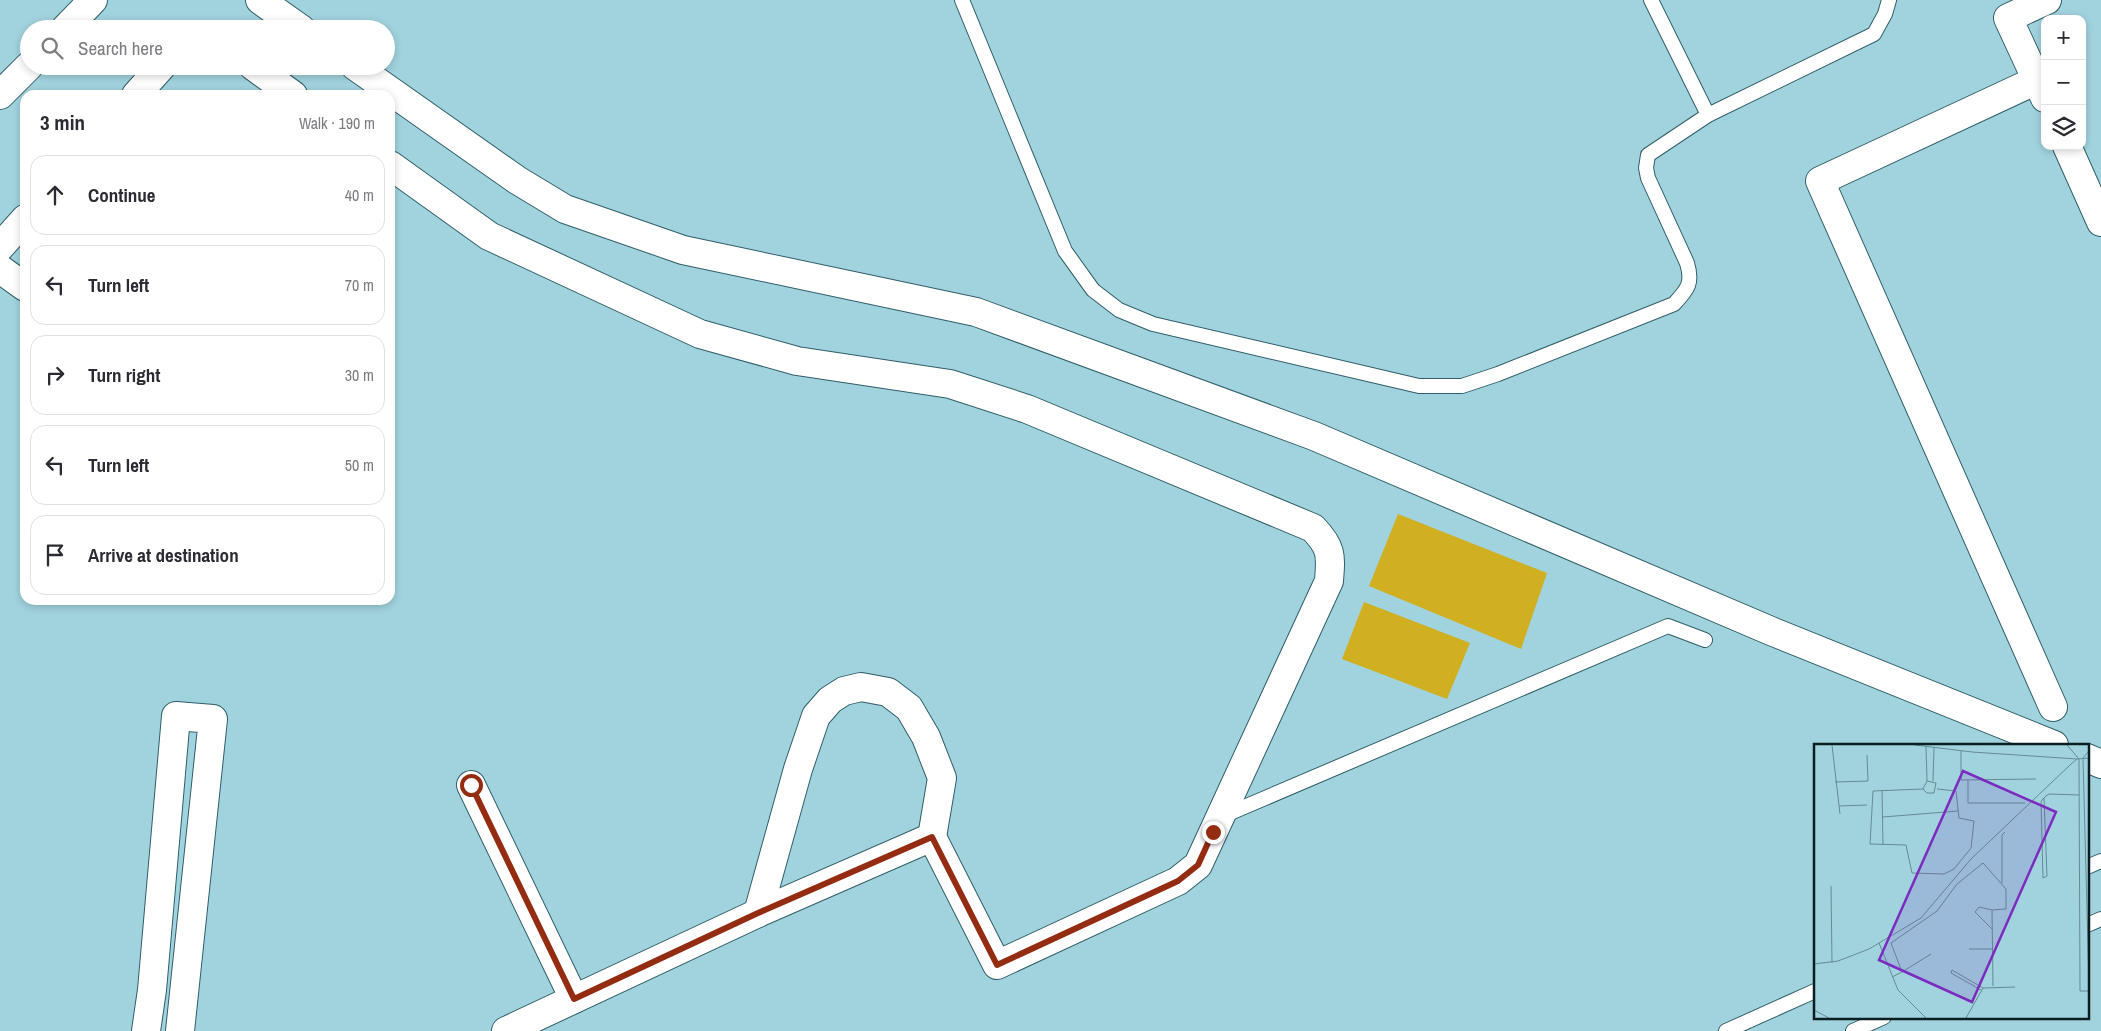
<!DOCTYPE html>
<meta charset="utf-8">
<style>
body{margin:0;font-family:"Archivo Narrow",sans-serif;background:#f7f7f7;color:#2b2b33}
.controls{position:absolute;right:15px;top:15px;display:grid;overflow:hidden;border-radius:10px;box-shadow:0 2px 8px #0003}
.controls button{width:45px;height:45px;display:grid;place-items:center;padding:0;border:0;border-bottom:1px solid #e1e1e2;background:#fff;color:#2b2b33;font:25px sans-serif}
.stop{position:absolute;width:15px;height:15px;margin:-11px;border:4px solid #942c12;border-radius:50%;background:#fff}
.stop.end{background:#942c12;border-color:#fff;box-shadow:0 1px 5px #0008}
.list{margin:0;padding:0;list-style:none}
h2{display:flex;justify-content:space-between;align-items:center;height:65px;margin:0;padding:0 20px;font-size:21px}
h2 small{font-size:16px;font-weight:400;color:#7c7c81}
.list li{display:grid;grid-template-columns:32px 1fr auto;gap:15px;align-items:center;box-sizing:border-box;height:80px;margin:0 10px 10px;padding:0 10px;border:1px solid #e1e1e2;border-radius:15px}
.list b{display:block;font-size:19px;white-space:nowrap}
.list em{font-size:16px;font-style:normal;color:#7c7c81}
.icon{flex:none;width:28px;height:28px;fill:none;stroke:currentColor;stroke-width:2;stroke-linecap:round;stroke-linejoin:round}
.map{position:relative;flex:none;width:2101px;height:1031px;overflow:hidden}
.search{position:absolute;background:#fff;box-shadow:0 2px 8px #0003;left:20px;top:20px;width:375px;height:55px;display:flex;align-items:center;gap:12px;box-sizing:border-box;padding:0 18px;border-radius:28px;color:#7c7c81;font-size:19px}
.panel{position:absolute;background:#fff;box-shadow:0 2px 8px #0003;left:20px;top:90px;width:375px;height:515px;border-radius:15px}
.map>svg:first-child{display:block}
.green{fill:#d0af20}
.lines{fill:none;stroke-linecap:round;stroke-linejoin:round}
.service-casing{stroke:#2f5e69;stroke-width:16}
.minor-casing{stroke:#2f5e69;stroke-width:30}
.service{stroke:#fff;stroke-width:14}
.minor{stroke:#fff;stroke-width:28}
.route{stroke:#942c12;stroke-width:6}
.inset-road{fill:none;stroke:#658b93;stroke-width:1}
.view{fill:#7b2cbf;fill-opacity:0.15;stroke:#7b2cbf;stroke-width:2.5}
.inset-edge{fill:none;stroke:#0a1e22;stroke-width:2.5}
</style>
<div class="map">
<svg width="2101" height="1031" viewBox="0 0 2101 1031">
<rect width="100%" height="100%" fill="#a1d3df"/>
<g class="green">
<path d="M1398 514 1547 573 1521 649 1369 586Z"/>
<path d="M1364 602 1470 643 1447 699 1342 659Z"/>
</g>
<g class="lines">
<defs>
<g id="service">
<path d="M962 0 1065 251 1093 290 1119 310 1153 324 1419 386H1462L1498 374 1674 304C1688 289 1693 283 1687 263L1648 178 1646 168 1648 155 1708 115 1874 34 1885 14 1889 0"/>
<path d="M1651 0 1708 115"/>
<path d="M1223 816 1668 626 1705 640"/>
<path d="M2087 867 2101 861"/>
<path d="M2087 925 2101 919"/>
<path d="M1726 1031 1815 991"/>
<path d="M1853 1031 1884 1017"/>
</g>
<g id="minor">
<path d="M260 0 301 29"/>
<path d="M65 29 93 0"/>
<path d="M253 66 293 95"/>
<path d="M355 66 517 180 565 209 683 250 976 312 1314 436 1771 631 2054 745"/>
<path d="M2037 80 1820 181 2053 707"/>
<path d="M0 95 29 66"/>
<path d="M136 95 162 66"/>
<path d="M2045 98 2008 18 2047 0"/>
<path d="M2067 146 2101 222"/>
<path d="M390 165 489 236 700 334 797 361 950 384 1027 409 1313 528C1332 548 1331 555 1329 581L1198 865 1178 881 997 965 932 837 758 913 506 1031"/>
<path d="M0 247 25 219"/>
<path d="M0 269 25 287"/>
<path d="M2087 758 2101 764"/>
<path d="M471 785 574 999"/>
<path d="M758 913 798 769 816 716 830 700 844 691 861 687 888 692 909 708 926 737 942 778 932 837"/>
<path d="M146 1031 152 990 176 716 213 719 180 1031"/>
</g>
</defs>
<use href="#service" class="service-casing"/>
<use href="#minor" class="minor-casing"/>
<use href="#service" class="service"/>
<use href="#minor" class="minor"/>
</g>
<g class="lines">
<path class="route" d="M471 785 574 999 758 913 932 837 997 965 1178 881 1198 865 1213 832"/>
</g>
<g transform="translate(1814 744)">
<rect width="275" height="275" fill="#a1d3df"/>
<path class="inset-road" d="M18 1 26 70M101 1 158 8 263 15M253 1 265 15 266 247H275M112 3 113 37 109 45 113 49H120L122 39 113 37M147 7V36L222 35M275 7 269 14 275 242M154 36V59H211M119 37 120 4M21 38 54 37 53 11M109 45 59 47 56 100 92 101 98 129 130 130 140 125 157 104 160 77 145 74 142 47 123 45M68 46 69 101M230 54 233 132 229 134 227 58 228 56 232 52 235 50 265 51M25 62 53 61M69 73 144 67M188 139V91L191 88M17 142 18 219M178 185 161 168 165 163 178 166M65 199 84 246 112 274M155 205H178M0 220 24 217 55 205 107 174 157 115 256 21 263 15 275 14M138 226 137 229 167 246M138 226 169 244M88 228 117 210M78 233 88 228 77 199 123 167 143 140 169 119 192 145V165L178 166 179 242M0 266 15 274M152 274 169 244 201 243"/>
<path class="view" d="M149 27 242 68 158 258 65 216Z"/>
<rect width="275" height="275" class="inset-edge"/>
</g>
</svg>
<div class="controls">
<button>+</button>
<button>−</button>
<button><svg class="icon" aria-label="layers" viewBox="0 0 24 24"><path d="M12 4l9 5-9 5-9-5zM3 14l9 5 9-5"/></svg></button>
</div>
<div class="stop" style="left:471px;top:785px"></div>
<div class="stop end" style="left:1213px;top:832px"></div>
<div class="search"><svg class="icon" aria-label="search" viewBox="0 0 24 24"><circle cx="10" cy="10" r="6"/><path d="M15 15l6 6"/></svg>Search here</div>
<section class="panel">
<h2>3 min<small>Walk · 190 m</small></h2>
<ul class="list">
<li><svg class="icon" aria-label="ahead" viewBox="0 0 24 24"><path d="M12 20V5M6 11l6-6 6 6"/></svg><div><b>Continue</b></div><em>40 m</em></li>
<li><svg class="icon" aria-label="left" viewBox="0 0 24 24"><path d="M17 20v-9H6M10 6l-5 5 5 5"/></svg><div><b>Turn left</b></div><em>70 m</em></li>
<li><svg class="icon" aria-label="right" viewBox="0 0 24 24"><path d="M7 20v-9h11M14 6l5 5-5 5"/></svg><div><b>Turn right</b></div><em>30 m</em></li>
<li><svg class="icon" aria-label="left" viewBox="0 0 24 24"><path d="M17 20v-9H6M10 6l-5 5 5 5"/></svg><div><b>Turn left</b></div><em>50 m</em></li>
<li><svg class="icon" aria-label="arrive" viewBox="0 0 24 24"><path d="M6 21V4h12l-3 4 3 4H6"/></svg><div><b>Arrive at destination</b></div></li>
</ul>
</section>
</div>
